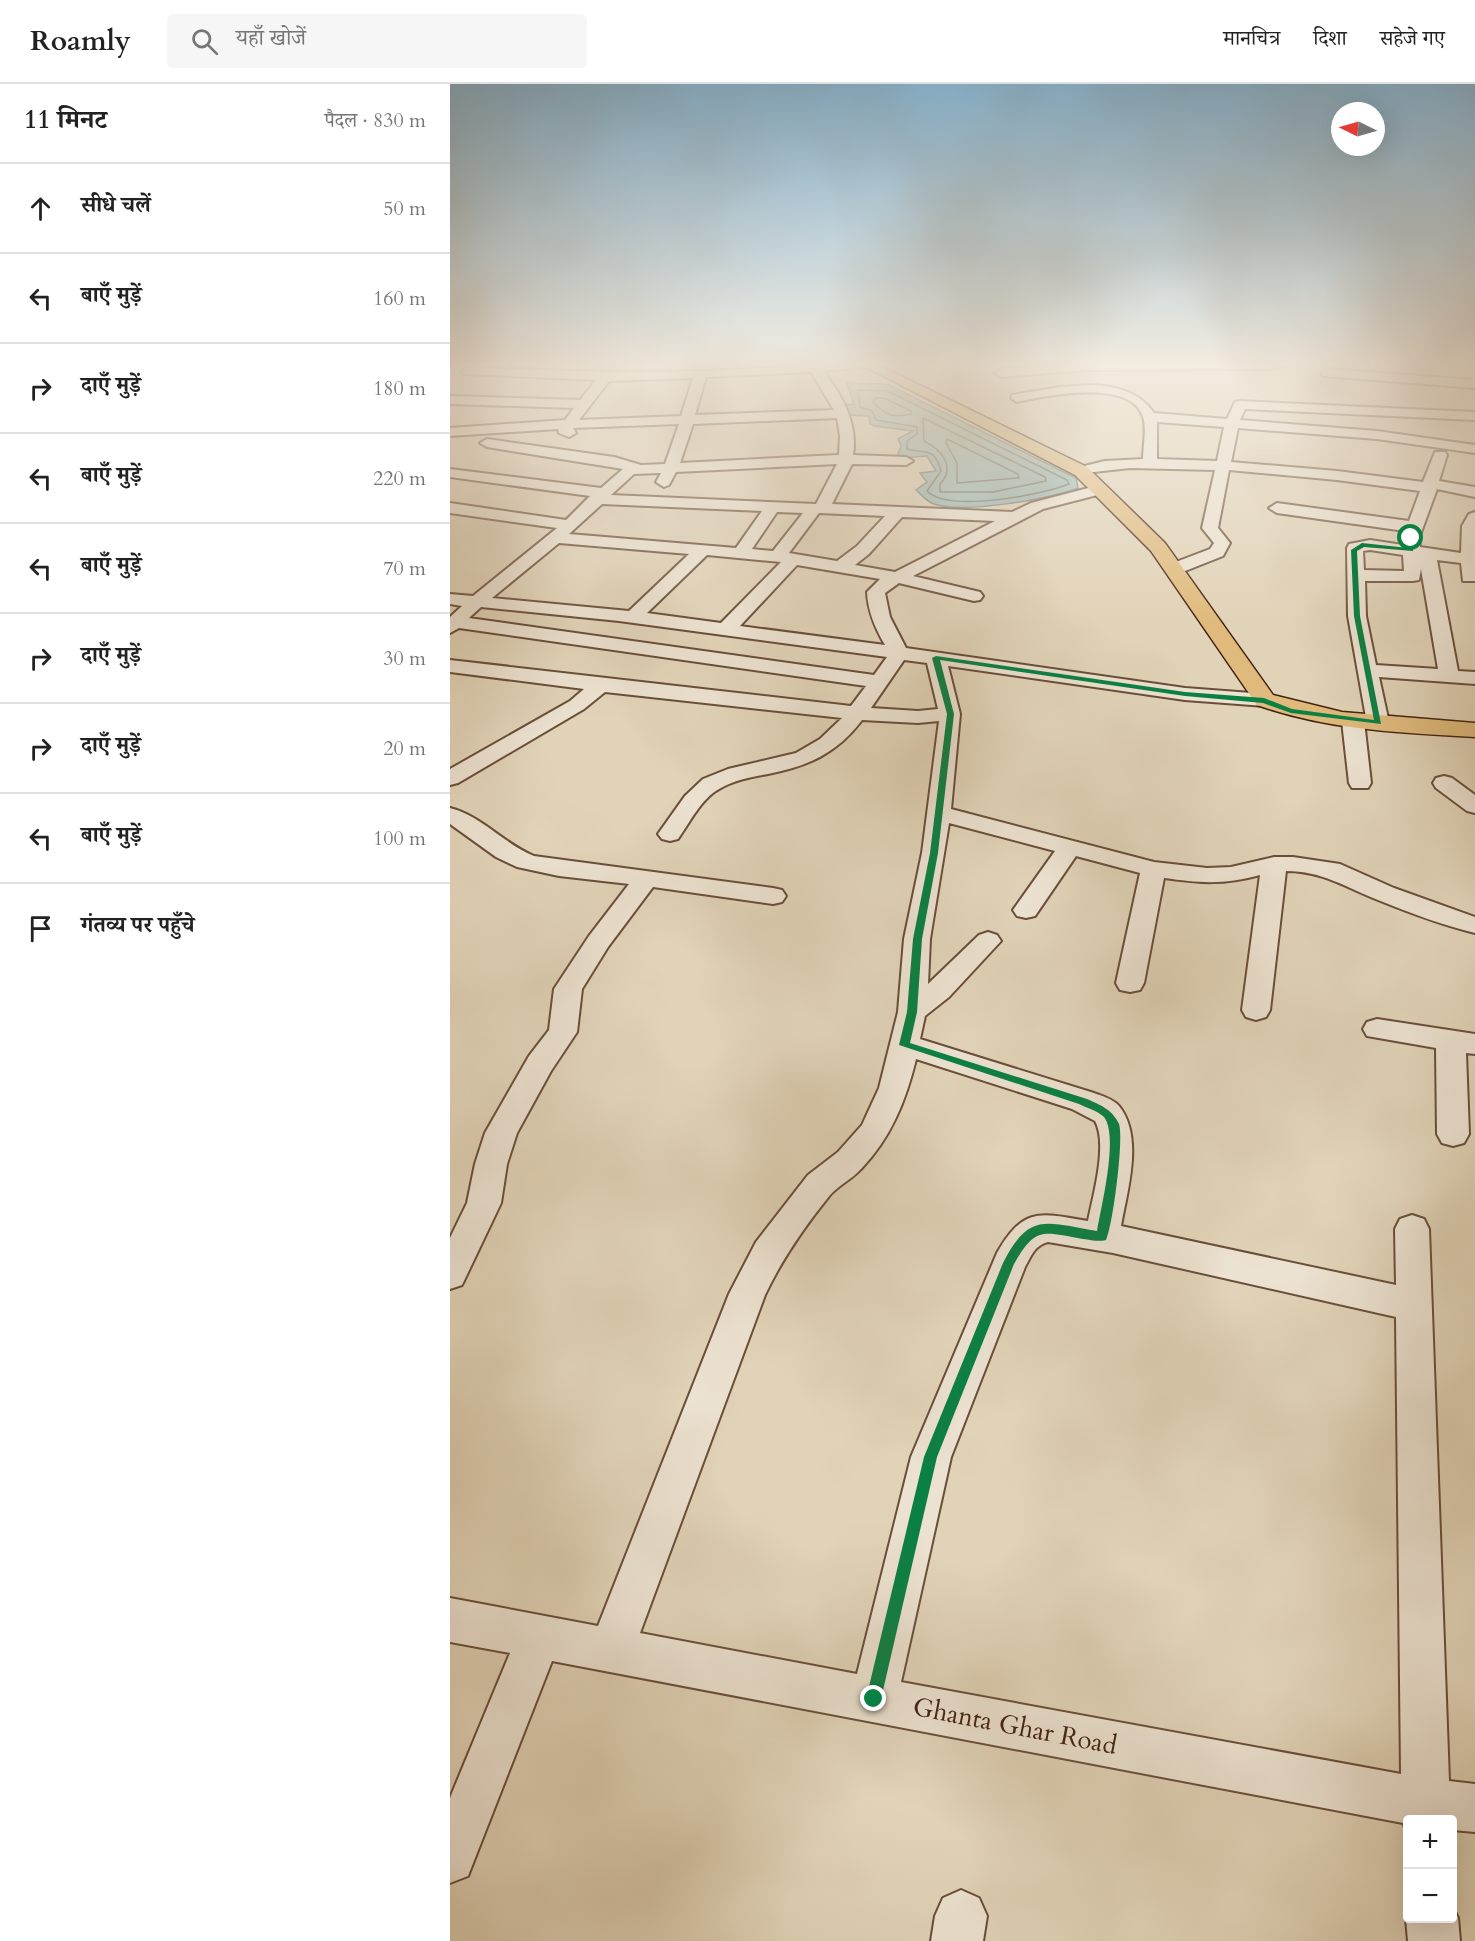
<!DOCTYPE html>
<html lang="hi">
<meta charset="utf-8">
<style>
body{margin:0;font-family:Cardo,"Noto Serif Devanagari",serif;background:#f6f6f6;color:#222}
.controls{position:absolute;right:18px;bottom:18px;display:grid;overflow:hidden;border-radius:6px;box-shadow:0 6px 24px #0002}
.controls button{width:54px;height:54px;display:grid;place-items:center;padding:0;border:0;border-bottom:2px solid #e0e0e0;background:#fff;color:#222;font:30px sans-serif}
.compass{position:absolute;left:881px;top:18px;width:54px;height:54px;border-radius:50%;background:#fff;box-shadow:0 6px 24px #0002;rotate:275deg}
.stop{position:absolute;width:18px;height:18px;margin:-14px;border:4px solid #0b8043;border-radius:50%;background:#fff}
.stop.end{background:#0b8043;border-color:#fff;box-shadow:0 2px 6px #0008}
.list{margin:0;padding:0;list-style:none}
h2{display:flex;justify-content:space-between;align-items:center;height:78px;margin:0;padding:0 24px;font-size:26px}
h2 small{font-size:20px;font-weight:400;color:#767676}
.list li{display:grid;grid-template-columns:39px 1fr auto;gap:18px;align-items:center;box-sizing:border-box;height:90px;padding:0 24px;border-top:2px solid #e0e0e0}
.list b{display:block;font-size:22px;white-space:nowrap}
.list em{font-size:20px;font-style:normal;color:#767676}
.icon{flex:none;width:33px;height:33px;fill:none;stroke:currentColor;stroke-width:2;stroke-linecap:round;stroke-linejoin:round}
.map{position:relative;flex:none;width:1025px;height:1857px;overflow:hidden}
header{display:flex;align-items:center;gap:36px;box-sizing:border-box;height:84px;padding:0 30px;background:#fff;border-bottom:2px solid #e0e0e0}
header strong{font-size:28px}
nav{display:flex;gap:33px;margin-inline-start:auto;font-size:21px}
.search{width:420px;height:54px;background:#f6f6f6;display:flex;align-items:center;gap:15px;box-sizing:border-box;padding:0 21px;border-radius:6px;color:#767676;font-size:22px}
main{display:flex}
aside{flex:1;background:#fff}
.map>svg:first-child{display:block}
.water{fill:#95b7b4;stroke:#747b72;stroke-width:1.5}
.lines{fill:none;stroke-linecap:round;stroke-linejoin:round}
.shore{stroke:#6c6c62;stroke-width:1.5}
.minor-casing{stroke:#6a4e39;stroke-width:4}
.major-casing{stroke:#42210f;stroke-width:3}
.minor{fill:#ece2d1;fill-rule:evenodd}
.major{fill:#e0ba7c;fill-rule:evenodd}
.route{fill:#0b8043}
.labels{text-anchor:middle;dominant-baseline:central;stroke-width:5;stroke-linejoin:round;paint-order:stroke}
.near-street-label{font-size:26px;fill:#42210f;stroke:#ece2d1}
</style>
<header>
<strong>Roamly</strong>
<div class="search"><svg class="icon" aria-label="search" viewBox="0 0 24 24"><circle cx="10" cy="10" r="6"/><path d="M15 15l6 6"/></svg>यहाँ खोजें</div>
<nav><a>मानचित्र</a><a>दिशा</a><a>सहेजे गए</a></nav>
</header>
<main>
<aside>
<h2>11 मिनट<small>पैदल · 830 m</small></h2>
<ul class="list">
<li><svg class="icon" aria-label="ahead" viewBox="0 0 24 24"><path d="M12 20V5M6 11l6-6 6 6"/></svg><div><b>सीधे चलें</b></div><em>50 m</em></li>
<li><svg class="icon" aria-label="left" viewBox="0 0 24 24"><path d="M17 20v-9H6M10 6l-5 5 5 5"/></svg><div><b>बाएँ मुड़ें</b></div><em>160 m</em></li>
<li><svg class="icon" aria-label="right" viewBox="0 0 24 24"><path d="M7 20v-9h11M14 6l5 5-5 5"/></svg><div><b>दाएँ मुड़ें</b></div><em>180 m</em></li>
<li><svg class="icon" aria-label="left" viewBox="0 0 24 24"><path d="M17 20v-9H6M10 6l-5 5 5 5"/></svg><div><b>बाएँ मुड़ें</b></div><em>220 m</em></li>
<li><svg class="icon" aria-label="left" viewBox="0 0 24 24"><path d="M17 20v-9H6M10 6l-5 5 5 5"/></svg><div><b>बाएँ मुड़ें</b></div><em>70 m</em></li>
<li><svg class="icon" aria-label="right" viewBox="0 0 24 24"><path d="M7 20v-9h11M14 6l5 5-5 5"/></svg><div><b>दाएँ मुड़ें</b></div><em>30 m</em></li>
<li><svg class="icon" aria-label="right" viewBox="0 0 24 24"><path d="M7 20v-9h11M14 6l5 5-5 5"/></svg><div><b>दाएँ मुड़ें</b></div><em>20 m</em></li>
<li><svg class="icon" aria-label="left" viewBox="0 0 24 24"><path d="M17 20v-9H6M10 6l-5 5 5 5"/></svg><div><b>बाएँ मुड़ें</b></div><em>100 m</em></li>
<li><svg class="icon" aria-label="arrive" viewBox="0 0 24 24"><path d="M6 21V4h12l-3 4 3 4H6"/></svg><div><b>गंतव्य पर पहुँचे</b></div></li>
</ul>
</aside>
<div class="map">
<svg width="1025" height="1857" viewBox="0 0 1025 1857">
<rect width="100%" height="100%" fill="#e1d3b8"/>
<filter id="stains"><feTurbulence type="fractalNoise" baseFrequency=".00333" numOctaves="4"/><feColorMatrix values="0 0 0 0 .2 0 0 0 0 .09 0 0 0 0 .02 0 0 0 .5 -.17"/></filter>
<radialGradient id="worn" r=".72"><stop offset=".6" stop-color="#630" stop-opacity="0"/><stop offset="1" stop-color="#630" stop-opacity=".3"/></radialGradient>
<path class="water" d="M397 299 437 300 626 394 628 404C600 415 513 430 484 420 477 418 472 411 466 406L477 398 470 389 486 387 477 372 451 374 448 370 451 362 448 355 463 347 425 342 420 340 419 332 397 331 393 321 404 320Z"/>
<g class="lines">
<g class="shore">
<path d="M408 306 437 307 617 396 619 400C592 411 498 429 477 407L491 387C484 362 477 371 457 365V357L467 350V343L426 336 422 327 410 323Z"/>
<path d="M426 314H434L461 327 462 330C444 334 436 332 423 318Z"/>
<path d="M473 334 595 393 596 397 543 408H490V400C506 383 492 366 474 357Z"/>
<path d="M497 355 568 390 569 394 507 399V379L496 359Z"/>
</g>
<defs>
<g id="minor">
<path d="M382 279H419L413 283 373 287C392 311 408 339 403 371L456 373 463 377 456 381 402 380 382 420 562 428 581 419 650 401 658 406 655 409 593 425 463 492 530 508 533 512 530 516 524 517 449 499 435 509 440 533 456 564 735 604 815 610 822 612 825 616 822 620 815 622 735 616 498 582 510 630 501 725 704 778 757 784 781 783 824 773H843L890 780 944 804 1025 833V849C992 841 960 829 928 816 895 803 872 787 836 787L820 926 816 933 806 936 796 933 792 926 810 791C774 801 750 799 714 794L694 899 690 906 680 908 670 906 666 899 690 789 626 772 585 832 576 834 567 832 563 826 605 767 499 739 480 855 478 900 529 851 538 848 547 851 551 857 499 913 475 932 470 955 644 1009C652 1012 663 1015 669 1022 694 1053 677 1107 671 1142L946 1201 945 1145 950 1135 962 1131 974 1135 979 1145 999 1697 1025 1700V1748L1002 1746V1736H958V1750L953 1739 102 1577 18 1792 0 1799V1714L60 1569 0 1558V1514L148 1542 279 1210 306 1158 358 1091 388 1068 412 1041 429 1004 448 928 454 855 472 769 489 637 468 639 412 636C387 669 359 682 318 690 302 693 284 696 269 705 251 715 240 738 228 755L220 757 212 755 208 750 235 712 253 695 278 685 346 669 370 655 392 634 155 608 134 625 8 699 0 701V685L120 617 134 605 0 588V576L401 622 416 602 9 544 0 549V533L12 522 0 520V510L23 512 107 444 0 429V419L116 436 140 412 0 393V385L151 404 173 385 37 363 30 359 37 355 164 373 191 381 215 380 229 340 123 344 126 349 119 353 109 349 108 345 0 352V344L115 336 124 324 0 320V312L130 316 146 296 14 290 12 287 18 283C140 289 261 291 382 279ZM361 288 384 326 245 331 256 293ZM243 294 231 332 129 336 159 297ZM387 334 390 352 389 371 230 379 243 340ZM387 380 366 420 161 411 184 390 211 389 206 398 214 403 219 401 226 388ZM152 420 312 427 286 464 119 450ZM327 428 353 429 323 467 302 465ZM369 429 435 432 407 462 387 477 339 469ZM452 433 545 437 445 488 405 481 419 470ZM109 459 239 470 179 527 42 514ZM257 471 331 478 271 539 197 529ZM347 481 430 495 417 508C418 528 425 544 435 561L290 542ZM31 523 169 537 437 573 424 591 19 534ZM454 576 477 579 488 625 468 627 421 624ZM466 975 622 1025 645 1037C658 1060 643 1112 638 1137 590 1129 574 1122 547 1169L461 1373 407 1590 190 1549 315 1211C332 1175 355 1142 380 1111 389 1101 402 1095 411 1085 441 1054 456 1016 466 975ZM598 1158 663 1169 946 1233 951 1690 451 1598 501 1373 575 1183C581 1172 585 1161 598 1158Z"/>
<path d="M636 279H843L820 285 638 286 551 293 545 289 551 285Z"/>
<path d="M877 285 1025 296V304L873 292 871 289Z"/>
<path d="M644 301C669 303 689 308 704 329L777 335 785 318 790 317 1025 328V336L795 325 790 336 927 347 1025 361V369L927 355 788 344 781 378 887 387 973 398 985 368H995L997 371 989 397 1025 403V413L987 405 969 454 970 463 1011 469 1012 442 1019 430 1025 428V497H1013L1011 479 987 476 1008 587 1025 588V600L929 593 939 639 935 643H921L917 639 898 532 897 464 899 460 920 456 953 461 955 447 827 429 819 424 827 419 959 437 970 407 887 396 779 386 768 444 780 459 773 472 730 489H718L715 485 718 481 760 465 764 459 752 444 765 386 680 384 626 390 624 387 626 384 655 377 693 375C693 363 697 344 693 333 681 294 595 312 567 318L561 314 562 311 610 303ZM707 338 774 343 767 377 707 375ZM920 466 953 471 954 487 914 486 913 467ZM971 485 988 585 926 581 916 532 915 497H963L969 496Z"/>
<path d="M903 631 910 633 914 637 921 699 918 704H902L899 699 892 637 896 633Z"/>
<path d="M994 692 1002 694 1025 711V729L1017 727 986 704 983 699 986 694Z"/>
<path d="M0 724C32 732 54 760 84 772L323 804 332 806 336 812 332 818 323 820 203 803 158 863 132 905 127 948 101 987 67 1049 57 1080 51 1119 12 1201 0 1205V1154L17 1119 25 1080 35 1049 79 972 99 946 104 905 139 852 179 800 109 792 67 783 46 773 0 740Z"/>
<path d="M927 935 1025 950V970L1016 969 1019 1050 1014 1059 1003 1062 992 1059 987 1050 986 964 917 952 913 945 917 938Z"/>
<path d="M511 1806 529 1814 537 1832 533 1857H481L485 1832 493 1814Z"/>
<path d="M1002 1821 1008 1834 1010 1857H958L956 1834 958 1831V1834H1002Z"/>
</g>
<path id="major" d="M408 279H425L637 383 715 459 823 611 892 628 1025 639V653C950 649 878 646 807 621L701 467 625 391Z"/>
</defs>
<use href="#minor" class="minor-casing"/>
<use href="#major" class="major-casing"/>
<use href="#minor" class="minor"/>
<use href="#major" class="major"/>
</g>
<linearGradient id="sky" x2="0" y2="1"><stop stop-color="#87b5d3"/><stop offset="0.52" stop-color="#f2ebdf"/><stop offset="1" stop-color="#f2ebdf" stop-opacity="0"/></linearGradient>
<rect width="1025" height="539" fill="url(#sky)"/>
<path class="route" d="M961 452 964 454 963 467 914 463 907 467 910 532 931 640 841 629 813 619 735 612 490 576 504 630 488 769 472 855 467 928 460 959 637 1015C650 1021 662 1025 669 1040 674 1054 663 1141 656 1156 649 1158 641 1156 633 1155 592 1148 586 1142 564 1180L487 1373 431 1615 429 1621 424 1623 418 1621 416 1615 474 1373 553 1179C579 1127 597 1139 647 1147 651 1123 669 1052 654 1033 648 1027 637 1024 629 1020L449 961 457 928 463 855 480 769 497 630 482 574 486 572 735 608 814 614 842 625 924 636 904 532 901 466 912 459 958 464 959 454Z"/>
<g class="labels">
<g class="near-street-label">
<text transform="translate(565 1642) rotate(11)">Ghanta Ghar Road</text>
</g>
</g>
<rect width="100%" height="100%" filter="url(#stains)"/>
<rect width="100%" height="100%" fill="url(#worn)"/>
</svg>
<div class="controls">
<button>+</button>
<button>−</button>
</div>
<svg class="compass" viewBox="-18 -18 36 36"><path d="M0-13l5 13h-10z" fill="#e53935"/><path d="M0 13l5-13h-10z" fill="#767676"/></svg>
<div class="stop" style="left:961px;top:454px"></div>
<div class="stop end" style="left:424px;top:1615px"></div>
</div>
</main>
